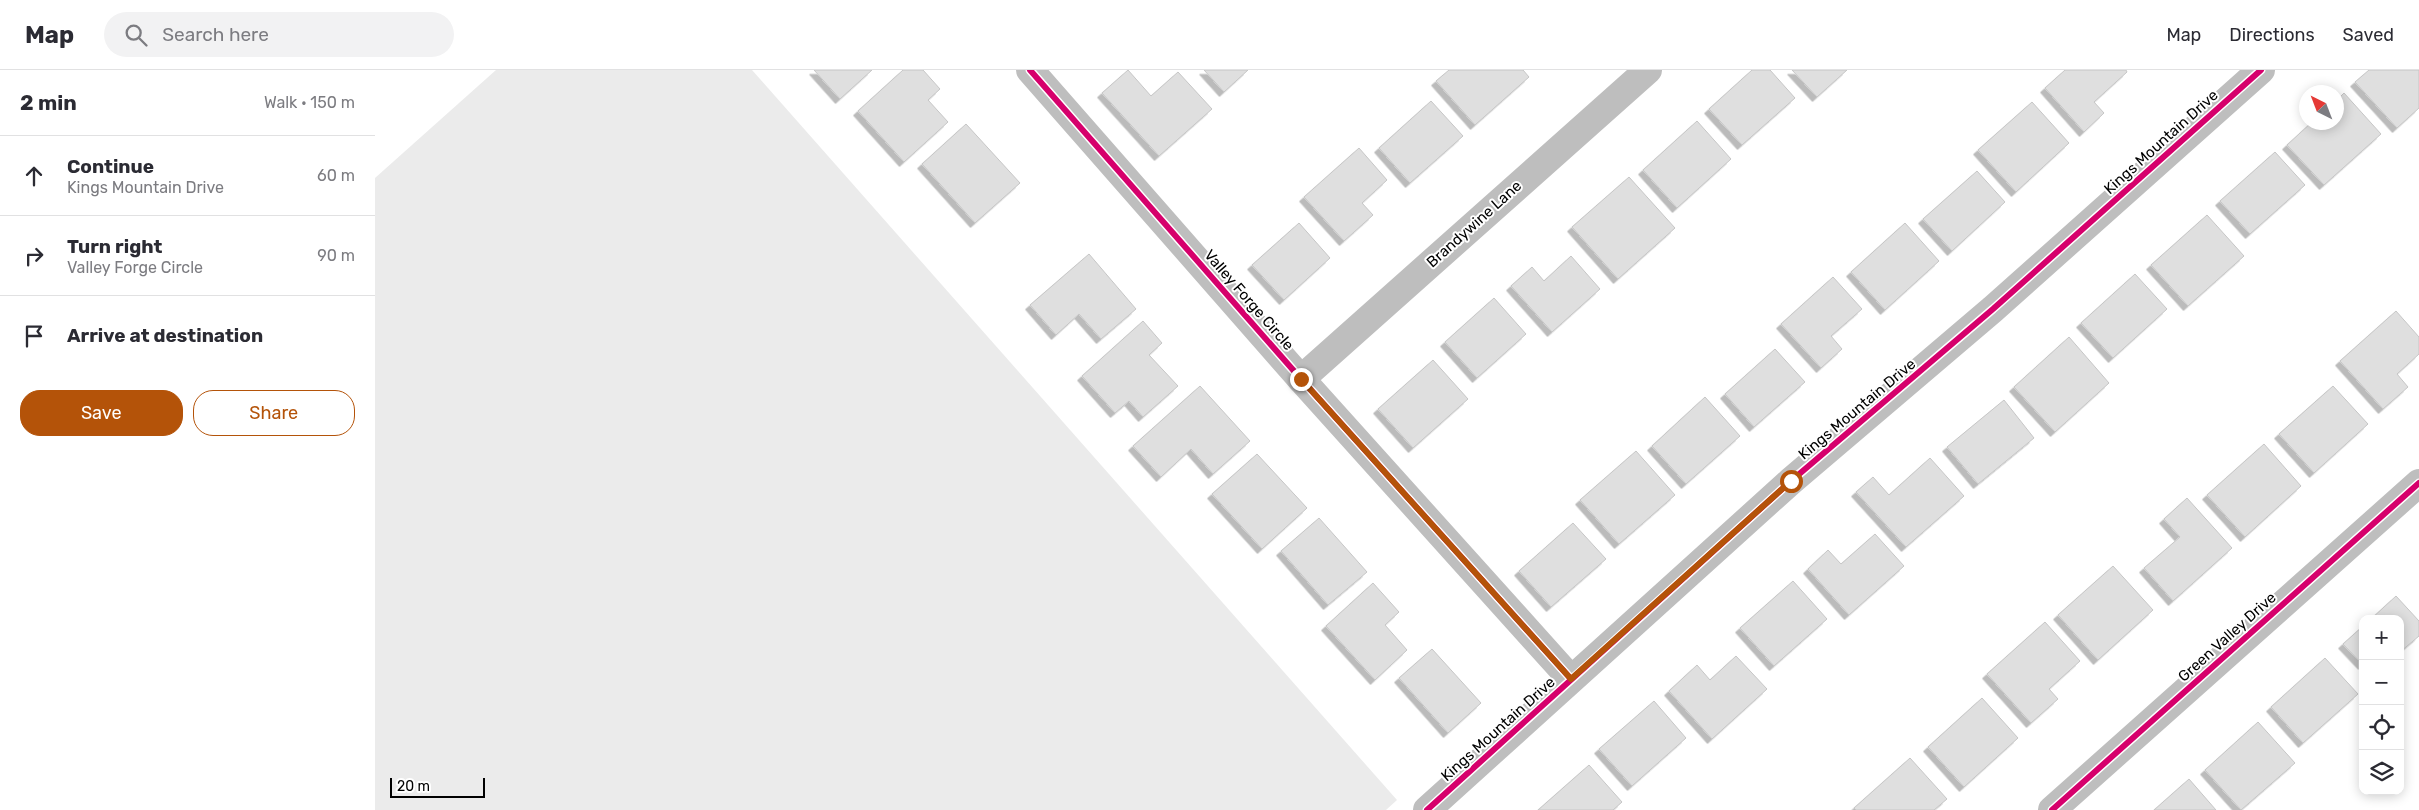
<!DOCTYPE html>
<html lang="en">
<head>
<meta charset="utf-8">
<style>
  body { margin:0; font-family:Rubik,sans-serif; background:#f2f2f3; color:#2b2b33 }
  .controls { position:absolute; right:15px; bottom:15px; display:grid; overflow:hidden; border-radius:10px; box-shadow:0 2px 12px #0003 }
  .controls button { width:45px; height:45px; display:grid; place-items:center; padding:0; border:0; border-bottom:1px solid #e1e1e2; background:#fff; color:#2b2b33; font:25px sans-serif }
  .compass { position:absolute; left:1924px; top:15px; width:45px; height:45px; border-radius:50%; background:#fff; box-shadow:0 2px 12px #0003; rotate:318deg }
  .scale { position:absolute; left:15px; bottom:12px; width:95px; box-sizing:border-box; padding-left:5px; border:2px solid #000; border-top:0; font-size:14px; line-height:18px; white-space:nowrap; color:#000; -webkit-text-stroke:4px #fff; paint-order:stroke }
  .stop { position:absolute; width:15px; height:15px; margin:-11px; border:4px solid #b45309; border-radius:50%; background:#fff }
  .stop.end { background:#b45309; border-color:#fff; box-shadow:0 1px 5px #0008 }
  .list { margin:0; padding:0; list-style:none }
  h2 { display:flex; justify-content:space-between; align-items:center; height:65px; margin:0; padding:0 20px; font-size:21px }
  h2 small { font-size:16px; font-weight:400; color:#7c7c81 }
  .list li { display:grid; grid-template-columns:32px 1fr auto; gap:15px; align-items:center; box-sizing:border-box; height:80px; padding:0 20px; border-top:1px solid #e1e1e2 }
  .list b { display:block; font-size:19px; white-space:nowrap }
  .list p { margin:0; font-size:16px; white-space:nowrap; color:#7c7c81 }
  .list em { font-size:16px; font-style:normal; color:#7c7c81 }
  .actions { display:flex; gap:10px; padding:15px 20px }
  .actions a { flex:1; padding:11px 0; border:1px solid #b45309; border-radius:20px; text-align:center; font-size:18px; color:#b45309 }
  .actions .main { background:#b45309; color:#fff }
  .icon { flex:none; width:28px; height:28px; fill:none; stroke:currentColor; stroke-width:2; stroke-linecap:round; stroke-linejoin:round }
  .map { position:relative; flex:none; width:2044px; height:740px; overflow:hidden }
  header { display:flex; align-items:center; gap:30px; box-sizing:border-box; height:70px; padding:0 25px; background:#fff; border-bottom:1px solid #e1e1e2 }
  header strong { font-size:24px }
  nav { display:flex; gap:28px; margin-inline-start:auto; font-size:18px }
  .search { width:350px; height:45px; background:#f2f2f3; display:flex; align-items:center; gap:12px; box-sizing:border-box; padding:0 18px; border-radius:28px; color:#7c7c81; font-size:19px }
  main { display:flex }
  aside { flex:1; background:#fff }
  .map>svg:first-child { display:block }
  .green { fill:#ebebeb }
  .building { fill:#dfdfdf; stroke:#c6c6c6; filter:url(#shadow) }
  .lines { fill:none; stroke-linecap:round; stroke-linejoin:round }
  .minor { stroke:#bebebe; stroke-width:28 }
  .cycleway-casing { stroke:#fff; stroke-width:9 }
  .cycleway { stroke:#d6006c; stroke-width:6 }
  .route { stroke:#b45309; stroke-width:6 }
  .labels { text-anchor:middle; dominant-baseline:central; stroke-width:4; stroke-linejoin:round; paint-order:stroke }
  .street-label { font-size:15px; fill:#000; stroke:#fff }
</style>
</head>
<body>
<header>
<strong>Map</strong>
<div class="search"><svg class="icon" aria-label="search" viewBox="0 0 24 24"><circle cx="10" cy="10" r="6"/><path d="M15 15l6 6"/></svg>Search here</div>
<nav><a>Map</a><a>Directions</a><a>Saved</a></nav>
</header>
<main>
<aside>
<h2>2 min<small>Walk · 150 m</small></h2>
<ul class="list">
<li><svg class="icon" aria-label="ahead" viewBox="0 0 24 24"><path d="M12 20V5M6 11l6-6 6 6"/></svg><div><b>Continue</b><p>Kings Mountain Drive</p></div><em>60 m</em></li>
<li><svg class="icon" aria-label="right" viewBox="0 0 24 24"><path d="M7 20v-9h11M14 6l5 5-5 5"/></svg><div><b>Turn right</b><p>Valley Forge Circle</p></div><em>90 m</em></li>
<li><svg class="icon" aria-label="arrive" viewBox="0 0 24 24"><path d="M6 21V4h12l-3 4 3 4H6"/></svg><div><b>Arrive at destination</b></div></li>
</ul>
<div class="actions"><a class="main">Save</a><a>Share</a></div>
</aside>
<div class="map">
<svg width="2044" height="740" viewBox="0 0 2044 740">
  <defs>
    <filter id="shadow"><feDropShadow dx="-4.5" dy="4.5" stdDeviation="0" flood-color="#0004"/></filter>
  </defs>
  <rect width="100%" height="100%" fill="#fff"/>
  <path class="green" d="M121,0H377L1022,730L1011,740H0V108Z"/>
  <g class="building">
    <path d="M439,0H497L465,29Z"/>
    <path d="M528,0H548L565,19L553,30L573,52L529,92L483,41Z"/>
    <path d="M753,0L776,26L803,2L837,39L784,86L727,23Z"/>
    <path d="M829,0H873L849,22Z"/>
    <path d="M1074,0H1148L1154,7L1100,55L1061,11Z"/>
    <path d="M1377,0H1395L1420,28L1367,75L1334,39Z"/>
    <path d="M1417,0H1472L1442,27Z"/>
    <path d="M1690,0H1751L1752,2L1719,32L1729,43L1709,62L1670,18Z"/>
    <path d="M1994,0H2044V38L2022,58L1980,12Z"/>
    <path d="M1969,23L2006,64L1949,115L1912,75L1937,52H1962V30Z"/>
    <path d="M1056,31L1088,66L1035,113L1004,78Z"/>
    <path d="M1657,32L1694,73L1641,122L1603,80Z"/>
    <path d="M1322,51L1356,89L1302,138L1268,100Z"/>
    <path d="M591,54L645,113L600,153L547,94Z"/>
    <path d="M984,78L1012,110L987,133L998,145L969,171L929,127Z"/>
    <path d="M1900,82L1930,115L1875,164L1845,131Z"/>
    <path d="M1602,101L1630,132L1577,181L1548,149Z"/>
    <path d="M1254,107L1300,158L1243,209L1197,157Z"/>
    <path d="M1832,145L1869,186L1813,236L1776,195Z"/>
    <path d="M924,153L955,188L909,230L877,195Z"/>
    <path d="M1530,153L1564,191L1510,240L1476,202Z"/>
    <path d="M714,184L761,239L726,269L704,244L681,265L655,235Z"/>
    <path d="M1196,186L1225,219L1177,262L1136,216L1157,197L1169,211Z"/>
    <path d="M1760,204L1792,239L1738,288L1706,253Z"/>
    <path d="M1458,207L1487,239L1456,266L1467,279L1446,298L1406,254Z"/>
    <path d="M1119,228L1151,264L1102,308L1070,272Z"/>
    <path d="M2021,241L2044,267V284L2022,304L2033,317L2008,339L1965,291Z"/>
    <path d="M768,251L787,273L774,285L803,316L768,347L754,331L740,343L707,306Z"/>
    <path d="M1694,267L1734,313L1680,362L1639,317Z"/>
    <path d="M1400,279L1430,312L1379,357L1350,324Z"/>
    <path d="M1058,290L1093,329L1038,378L1003,339Z"/>
    <path d="M825,316L875,371L838,404L816,379L786,407L758,376Z"/>
    <path d="M1958,316L1993,354L1939,403L1904,364Z"/>
    <path d="M1330,327L1365,366L1311,414L1277,376Z"/>
    <path d="M1629,330L1659,368L1603,414L1572,377Z"/>
    <path d="M1889,374L1926,416L1870,467L1832,425Z"/>
    <path d="M1261,381L1300,425L1244,474L1205,430Z"/>
    <path d="M882,384L932,438L887,479L837,424Z"/>
    <path d="M1555,388L1589,426L1531,477L1481,422L1498,407L1514,425Z"/>
    <path d="M1812,428L1857,478L1798,531L1769,498L1805,467L1789,449Z"/>
    <path d="M944,448L992,502L953,535L906,481Z"/>
    <path d="M1198,453L1231,489L1176,537L1144,501Z"/>
    <path d="M1500,464L1529,496L1474,545L1433,499L1453,480L1466,494Z"/>
    <path d="M1738,496L1778,540L1723,590L1683,545Z"/>
    <path d="M1418,511L1452,549L1399,596L1365,558Z"/>
    <path d="M998,513L1024,542L1010,555L1032,580L1000,610L951,556Z"/>
    <path d="M2021,526L2044,551V566L2025,582V549H1996Z"/>
    <path d="M1670,552L1705,591L1674,619L1683,629L1656,653L1612,604Z"/>
    <path d="M1988,556V595L1968,574Z"/>
    <path d="M1057,579L1106,633L1073,663L1024,608Z"/>
    <path d="M1361,586L1392,619L1337,669L1294,621L1322,595L1335,610Z"/>
    <path d="M1950,588L1983,624L1928,673L1896,637Z"/>
    <path d="M1607,628L1643,668L1589,717L1553,677Z"/>
    <path d="M1279,631L1311,668L1257,716L1224,679Z"/>
    <path d="M1883,652L1920,693L1866,740L1830,700Z"/>
    <path d="M1535,688L1572,729L1559,740H1481L1479,738Z"/>
    <path d="M1214,695L1247,732L1238,740H1163Z"/>
    <path d="M1814,709L1841,740H1779Z"/>
  </g>
  <g class="lines">
    <g class="minor">
      <path d="M655,0L926,309L1196,609"/>
      <path d="M926,309L1273,0"/>
      <path d="M1052,740L1416,411L1618,239L1886,0"/>
      <path d="M1677,740L2044,413"/>
    </g>
    <g class="cycleway-casing">
      <g id="cycleway">
        <path d="M655,0L926,309L1196,609"/>
        <path d="M1052,740L1416,411L1618,239L1886,0"/>
        <path d="M1677,740L2044,413"/>
      </g>
    </g>
    <use href="#cycleway" class="cycleway"/>
  </g>
  <g class="lines">
    <path class="route" d="M926,309L1196,609L1416,411"/>
  </g>
  <g class="labels">
    <g class="street-label">
      <text transform="translate(1786 72) rotate(-42)">Kings Mountain Drive</text>
      <text transform="translate(1099 154) rotate(-42)">Brandywine Lane</text>
      <text transform="translate(874 230) rotate(49)">Valley Forge Circle</text>
      <text transform="translate(1482 339) rotate(-40)">Kings Mountain Drive</text>
      <text transform="translate(1852 567) rotate(-42)">Green Valley Drive</text>
      <text transform="translate(1123 659) rotate(-42)">Kings Mountain Drive</text>
    </g>
  </g>
</svg>
<div class="controls">
<button>+</button>
<button>−</button>
<button><svg class="icon" aria-label="locate" viewBox="0 0 24 24"><circle cx="12" cy="12" r="6"/><path d="M12 2v4M12 18v4M2 12h4M18 12h4"/></svg></button>
<button><svg class="icon" aria-label="layers" viewBox="0 0 24 24"><path d="M12 4l9 5-9 5-9-5zM3 14l9 5 9-5"/></svg></button>
</div>
<svg class="compass" viewBox="-18 -18 36 36"><path d="M0-13l5 13h-10z" fill="#e53935"/><path d="M0 13l5-13h-10z" fill="#7c7c81"/></svg>
<div class="scale">20 m</div>
<div class="stop" style="left:1416px;top:411px"></div>
<div class="stop end" style="left:926px;top:309px"></div>
</div>
</main>
</body>
</html>
